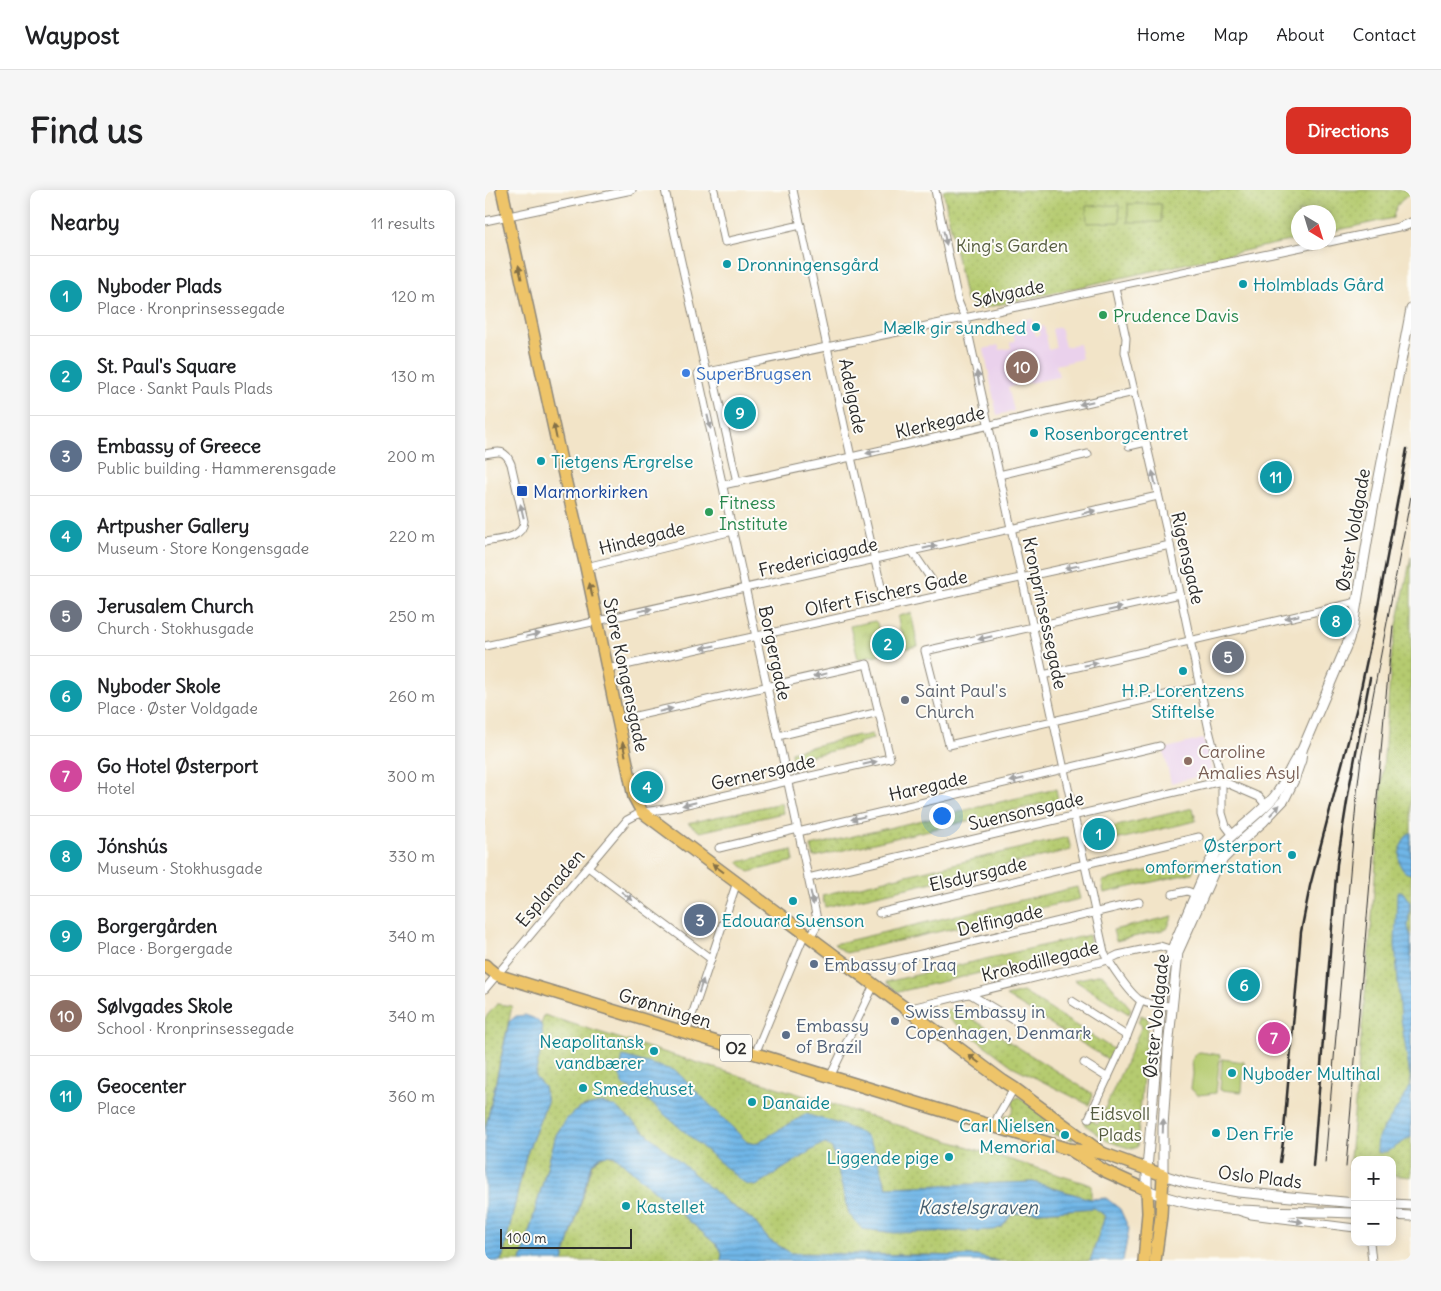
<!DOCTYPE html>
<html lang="en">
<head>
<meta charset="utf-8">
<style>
  body { margin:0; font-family:Delius,sans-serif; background:#f6f6f6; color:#202124 }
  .controls { position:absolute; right:15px; bottom:15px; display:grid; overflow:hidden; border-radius:10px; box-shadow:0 2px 12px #0003 }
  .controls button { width:45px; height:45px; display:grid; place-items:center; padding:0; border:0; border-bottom:1px solid #e0e0e0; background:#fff; color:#202124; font:25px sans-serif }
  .compass { position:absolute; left:806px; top:15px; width:45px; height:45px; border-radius:50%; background:#fff; box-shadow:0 2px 12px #0003; rotate:142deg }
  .scale { position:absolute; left:15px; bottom:12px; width:132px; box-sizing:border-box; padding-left:5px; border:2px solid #2b2b2b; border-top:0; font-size:14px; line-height:18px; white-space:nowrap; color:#2b2b2b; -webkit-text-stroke:4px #fdfcf7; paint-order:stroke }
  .you { position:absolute; left:456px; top:625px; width:18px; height:18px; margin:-12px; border:4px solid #fff; border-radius:50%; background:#1a73e8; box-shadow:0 0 0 8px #1a73e833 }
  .badge { display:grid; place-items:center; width:32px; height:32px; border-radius:50%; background:#d93025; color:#fff; font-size:16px; font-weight:700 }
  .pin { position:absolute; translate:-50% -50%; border:2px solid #fff; box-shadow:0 1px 5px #0006 }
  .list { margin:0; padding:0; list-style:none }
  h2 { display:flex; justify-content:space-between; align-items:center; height:65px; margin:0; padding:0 20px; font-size:21px }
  h2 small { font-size:16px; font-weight:400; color:#757577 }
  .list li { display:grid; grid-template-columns:32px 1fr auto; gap:15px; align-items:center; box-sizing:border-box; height:80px; padding:0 20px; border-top:1px solid #e0e0e0 }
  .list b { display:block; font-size:19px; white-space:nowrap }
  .list p { margin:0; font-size:16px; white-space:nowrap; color:#757577 }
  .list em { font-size:16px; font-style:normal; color:#757577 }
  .map { position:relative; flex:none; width:926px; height:1071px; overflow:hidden; border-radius:10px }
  header { display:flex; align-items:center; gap:30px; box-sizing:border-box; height:70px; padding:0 25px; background:#fff; border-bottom:1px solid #e0e0e0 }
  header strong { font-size:24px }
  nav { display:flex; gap:28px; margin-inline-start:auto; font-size:18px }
  .intro { display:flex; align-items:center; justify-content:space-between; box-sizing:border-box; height:120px; padding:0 30px }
  h1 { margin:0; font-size:35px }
  .button { padding:12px 22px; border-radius:10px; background:#d93025; color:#fff; font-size:18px; font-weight:700 }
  main { display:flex; gap:30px; padding:0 30px }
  aside { flex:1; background:#fff; border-radius:10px; box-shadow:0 2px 12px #0003 }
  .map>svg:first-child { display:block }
  .built { fill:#ead1ec }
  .grass { fill:url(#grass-tufts); stroke:#707b4d }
  .park { fill:url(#park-dots); stroke:#707b4d }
  .pitch { fill:#b5cb6f; stroke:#707b4d }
  .water { fill:url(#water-rules); stroke:#4e7089 }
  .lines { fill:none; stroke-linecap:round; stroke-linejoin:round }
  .minor-casing { stroke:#8e887a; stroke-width:9 }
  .tertiary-casing { stroke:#8e887a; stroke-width:11 }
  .primary-casing { stroke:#8e887a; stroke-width:14 }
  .minor { stroke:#fff; stroke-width:7 }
  .tertiary { stroke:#fff; stroke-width:9 }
  .primary { stroke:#eec469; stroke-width:11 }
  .tram { stroke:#2b2b2b; stroke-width:1 }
  .rail { stroke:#2b2b2b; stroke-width:2.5 }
  .oneway { fill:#a0a0a0 }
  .oneway2 { fill:#837047 }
  .culture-dot { fill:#0f9aa8; stroke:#fdfcf7; stroke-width:2 }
  .leisure-dot { fill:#2e9e5b; stroke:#fdfcf7; stroke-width:2 }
  .shop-dot { fill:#3f7fe0; stroke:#fdfcf7; stroke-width:2 }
  .transit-dot { fill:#1a4fb4; stroke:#fdfcf7; stroke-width:2 }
  .worship-dot { fill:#6b7280; stroke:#fdfcf7; stroke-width:2 }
  .education-dot { fill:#8d6e63; stroke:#fdfcf7; stroke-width:2 }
  .service-dot { fill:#5c6f8a; stroke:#fdfcf7; stroke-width:2 }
  .labels { text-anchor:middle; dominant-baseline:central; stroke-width:4; stroke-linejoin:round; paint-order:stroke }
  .shield { fill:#fdfcf7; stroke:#6a6a68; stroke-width:1 }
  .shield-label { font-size:16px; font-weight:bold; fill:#2b2b2b }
  .park-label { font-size:18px; fill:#545b3f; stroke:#fdfcf7 }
  .culture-label { font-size:18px; fill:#0d838f; stroke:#fdfcf7; text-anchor:start }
  .street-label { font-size:18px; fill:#2b2b2b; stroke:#fdfcf7 }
  .leisure-label { font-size:18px; fill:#27864d; stroke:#fdfcf7; text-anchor:start }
  .shop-label { font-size:18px; fill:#366cbe; stroke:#fdfcf7; text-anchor:start }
  .transit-label { font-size:18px; fill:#164399; stroke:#fdfcf7; text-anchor:start }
  .worship-label { font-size:18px; fill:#5b616d; stroke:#fdfcf7; text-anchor:start }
  .education-label { font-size:18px; fill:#785e54; stroke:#fdfcf7; text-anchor:start }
  .service-label { font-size:18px; fill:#4e5e75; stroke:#fdfcf7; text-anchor:start }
  .water-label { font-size:19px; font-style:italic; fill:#435c6d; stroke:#fdfcf7 }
</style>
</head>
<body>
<header>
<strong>Waypost</strong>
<nav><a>Home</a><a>Map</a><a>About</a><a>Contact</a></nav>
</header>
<div class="intro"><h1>Find us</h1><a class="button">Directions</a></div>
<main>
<aside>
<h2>Nearby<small>11 results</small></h2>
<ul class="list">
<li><span class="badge" style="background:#0f9aa8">1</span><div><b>Nyboder Plads</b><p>Place · Kronprinsessegade</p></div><em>120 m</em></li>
<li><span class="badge" style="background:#0f9aa8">2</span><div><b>St. Paul's Square</b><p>Place · Sankt Pauls Plads</p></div><em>130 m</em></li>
<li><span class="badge" style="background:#5c6f8a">3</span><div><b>Embassy of Greece</b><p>Public building · Hammerensgade</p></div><em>200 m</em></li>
<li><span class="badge" style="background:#0f9aa8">4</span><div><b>Artpusher Gallery</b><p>Museum · Store Kongensgade</p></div><em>220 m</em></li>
<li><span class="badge" style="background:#6b7280">5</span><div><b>Jerusalem Church</b><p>Church · Stokhusgade</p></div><em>250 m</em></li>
<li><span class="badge" style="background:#0f9aa8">6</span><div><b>Nyboder Skole</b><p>Place · Øster Voldgade</p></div><em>260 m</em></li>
<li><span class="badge" style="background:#d1479c">7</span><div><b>Go Hotel Østerport</b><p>Hotel</p></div><em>300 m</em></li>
<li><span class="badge" style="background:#0f9aa8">8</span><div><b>Jónshús</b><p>Museum · Stokhusgade</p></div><em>330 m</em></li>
<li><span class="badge" style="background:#0f9aa8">9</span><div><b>Borgergården</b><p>Place · Borgergade</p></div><em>340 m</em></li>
<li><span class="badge" style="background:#8d6e63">10</span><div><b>Sølvgades Skole</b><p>School · Kronprinsessegade</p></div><em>340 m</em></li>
<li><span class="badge" style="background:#0f9aa8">11</span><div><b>Geocenter</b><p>Place</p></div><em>360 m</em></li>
</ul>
</aside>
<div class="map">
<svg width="926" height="1071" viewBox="0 0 926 1071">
  <defs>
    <pattern id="grass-tufts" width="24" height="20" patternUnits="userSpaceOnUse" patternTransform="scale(1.25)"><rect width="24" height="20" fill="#b5cb6f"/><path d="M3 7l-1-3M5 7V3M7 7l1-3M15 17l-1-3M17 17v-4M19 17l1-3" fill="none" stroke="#9cae60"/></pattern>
    <pattern id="park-dots" width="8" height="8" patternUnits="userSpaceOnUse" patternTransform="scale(1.25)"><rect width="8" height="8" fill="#b5cb6f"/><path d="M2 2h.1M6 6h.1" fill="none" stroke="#9cae60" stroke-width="1.8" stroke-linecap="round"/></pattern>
    <pattern id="water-rules" width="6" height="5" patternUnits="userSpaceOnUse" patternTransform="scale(1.25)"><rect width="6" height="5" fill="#70b6e7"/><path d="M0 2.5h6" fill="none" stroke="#5c94bb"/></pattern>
  </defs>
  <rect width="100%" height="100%" fill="#fdfcf7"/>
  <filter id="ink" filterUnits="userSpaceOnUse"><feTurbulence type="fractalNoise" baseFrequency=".02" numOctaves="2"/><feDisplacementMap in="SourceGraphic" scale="10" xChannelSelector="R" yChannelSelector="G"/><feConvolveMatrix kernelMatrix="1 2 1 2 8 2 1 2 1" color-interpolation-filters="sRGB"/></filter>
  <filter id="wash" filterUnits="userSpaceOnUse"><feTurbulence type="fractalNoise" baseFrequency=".0096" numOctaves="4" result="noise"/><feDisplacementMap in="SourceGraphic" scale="20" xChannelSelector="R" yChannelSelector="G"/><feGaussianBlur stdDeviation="1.12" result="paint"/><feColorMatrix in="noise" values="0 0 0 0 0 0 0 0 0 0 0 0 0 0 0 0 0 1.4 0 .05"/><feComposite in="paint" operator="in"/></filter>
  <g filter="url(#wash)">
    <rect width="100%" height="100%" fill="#f2e4c8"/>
    <g class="built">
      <path d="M546,128L551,146L555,145L554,137L559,136L564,160L571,158L567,139L575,137L580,157L594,154L597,169L571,175L574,187L523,197L529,221L512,225L499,159L513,155L515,160L526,158L525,153L530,151L526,133Z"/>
      <path d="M718,549L719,554H721L727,583L686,593L678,559Z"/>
    </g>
    <g class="grass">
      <path d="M426,423L433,456L420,459L417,446L418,445L417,440H415L413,428L414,426Z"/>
      <path d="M390,431L392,433L395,445L393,446L394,451H396L399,464L387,466V465H384V467L373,469L365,436Z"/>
    </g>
    <g class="park">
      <path d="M458,0H926V4C916,9 910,16 908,28L844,42V22H814L813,49L494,119L481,111Z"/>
      <path d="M926,367V987L907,985V970H870V980L864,979L887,727L907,459Z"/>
      <path d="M387,544L388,549L373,553V555L324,566L323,565L307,569L306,562L373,545L374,547Z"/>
      <path d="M571,599L573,610L329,667L326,656Z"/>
      <path d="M296,613L298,623L215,642L203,633Z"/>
      <path d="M708,618L711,631L626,651L623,638Z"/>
      <path d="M583,647L586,660L340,717L337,705Z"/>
      <path d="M307,660L309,671L264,682L253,672Z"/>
      <path d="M713,669L707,683L619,703L617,691Z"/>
      <path d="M592,697L595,709L361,763L349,754Z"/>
      <path d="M688,726L682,739L631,751L628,740Z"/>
      <path d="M604,745L606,757L413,802L401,792Z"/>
      <path d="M617,784L646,819L644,824L589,790Z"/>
      <path d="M538,802L628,859L624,870L521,806Z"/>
      <path d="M12,814L27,816L0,941V828Z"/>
      <path d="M470,818L608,904L604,915L527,876L455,822Z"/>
      <path d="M59,825L606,995V1009L548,992L402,997L388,958L321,925L270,954L262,952L191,881L140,896L158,906L271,996L335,955L341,954L347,958L364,1024L517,1037L527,1024L609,1018L614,1021L620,1026L605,1071H513L491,1066L306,1063L284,1050L268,1030L102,915C85,923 81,929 71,945L36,1071H15L18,1066L41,966L62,912L59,897L50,887L57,848L56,835Z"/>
      <path d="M656,825L663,828L652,957L647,959L622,951L599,934L602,928L613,934L657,836L653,832Z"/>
      <path d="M534,907L588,948V950H587L520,930L519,927L525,925L529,918L527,910Z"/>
      <path d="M121,965L131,967L234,1057L237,1063L236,1071H78L108,974L115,967Z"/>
    </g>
    <g class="pitch">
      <rect x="643" y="14" width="33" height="18"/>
      <path d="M634,15L635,32L602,33L601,16Z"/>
      <path d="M715,862L735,865L731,903L713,905L706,899L708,884L707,870L712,863Z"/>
      <path d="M737,869L759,872L757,902L735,900Z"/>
    </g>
    <g class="water">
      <path d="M926,642V684C910,682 913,659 920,648C921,646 924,644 926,642Z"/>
      <path d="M912,702H918L925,713L923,737L926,748V947L904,961L894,963L892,959L893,947L915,914L926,893L916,829L910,754Z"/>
      <path d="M40,825C46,827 53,829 56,835C61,848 52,873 50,887L59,897L62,912L41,966L18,1066L15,1071H0V941L24,832L31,826Z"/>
      <path d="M138,866L191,881L262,952L270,954L321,924C336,929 375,938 383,949C393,962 396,982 402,997L548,992L605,1009L621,1008L635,1019L644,1039L638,1071H605L620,1026L614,1021L609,1018L527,1024L517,1037L509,1040L409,1043L377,1039L364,1024L347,958L341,954L335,955L271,996L260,994L158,906L139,896L134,884Z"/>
      <path d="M118,913L131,917L244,1014L268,1030L284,1050L306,1063L491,1066L513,1071H236L237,1063L234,1057L131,967C121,963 114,966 107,974L78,1071H36L71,945C85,922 91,916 118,913Z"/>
    </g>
  </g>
  <g filter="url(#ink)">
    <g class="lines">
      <g class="minor-casing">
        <g id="minor">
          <path d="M180,0L221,183"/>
          <path d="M229,0L240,52L316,35"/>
          <path d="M308,0L366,267L401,418"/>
          <path d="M450,0L473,111L480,128L619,762C625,774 645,804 655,810C664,816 678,815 687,816"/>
          <path d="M0,31L147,0"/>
          <path d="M844,52L918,36"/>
          <path d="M630,97L641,148L640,162L685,355L724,540L737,591V623L741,636L747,644"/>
          <path d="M227,181L252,292"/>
          <path d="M644,256L661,252"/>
          <path d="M0,264C14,261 20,259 26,274L39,331C38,349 14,349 0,352"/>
          <path d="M514,285L603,264"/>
          <path d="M238,295L366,267L649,202"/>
          <path d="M427,361L457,405"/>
          <path d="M101,377L248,341"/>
          <path d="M695,404L440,461L464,555L715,497"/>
          <path d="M0,456L673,306"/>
          <path d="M122,479L685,355"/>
          <path d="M558,485L872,412"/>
          <path d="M293,546L394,522"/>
          <path d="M313,642L675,556"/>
          <path d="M234,658L313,639"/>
          <path d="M103,677L226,769"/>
          <path d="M323,688L737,591L774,607L781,615"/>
          <path d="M688,704L702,701L710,704"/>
          <path d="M394,723L714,647"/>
          <path d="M325,747L333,734L293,546L213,184L840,52"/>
          <path d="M382,777L654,712"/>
          <path d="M0,799L142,630L157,622L180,619L405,568L382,474L133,530"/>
          <path d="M485,804L532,832"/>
          <path d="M587,811L642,846"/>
          <path d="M422,819L615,772L623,770L633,765L675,756L691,761"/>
          <path d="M201,843L252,692"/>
          <path d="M270,864L320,743"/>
          <path d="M599,873L623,888"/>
          <path d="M345,887L389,795"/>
          <path d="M604,928L642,846L656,811"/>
          <path d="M509,936L513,926L529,898"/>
          <path d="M756,1022L766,1025L870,1038"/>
          <path d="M885,1052L887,1071"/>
        </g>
      </g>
      <g class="tertiary-casing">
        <g id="tertiary">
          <path d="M918,36L926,33"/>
          <path d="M817,560L816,570L809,590L799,610L779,631L754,653L732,675L693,762L683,858L678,937V985L703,993L753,1002L870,1013"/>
          <path d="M907,1014L926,1015"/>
          <path d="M870,1023C801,1019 727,1028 662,1000V979L677,802L681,778L687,759L724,673C741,645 768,631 789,607C801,593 805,574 817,560L863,452L868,436L886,329L926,119"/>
          <path d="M907,1025L926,1026"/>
        </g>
      </g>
      <g class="primary-casing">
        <g id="primary">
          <path d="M17,0L80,289L101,377L149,607L157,622L518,891L529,898L617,963"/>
          <path d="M0,775L3,778L12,785L583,959L617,963L678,985L676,1026L670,1071"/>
          <path d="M587,961L620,981L662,1000L663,1023L659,1071"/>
        </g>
      </g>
      <use href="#minor" class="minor"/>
      <use href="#tertiary" class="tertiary"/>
      <use href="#primary" class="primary"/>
      <g class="tram">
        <path d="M840,973L872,602L876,569L926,306"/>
        <path d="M861,977L899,526L908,436"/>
      </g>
      <g class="rail">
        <path d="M795,972L798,952L816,742L825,696L872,517L890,432L922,259"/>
        <path d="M828,976L852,674L864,599L885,488"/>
      </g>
    </g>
    <defs><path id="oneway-solid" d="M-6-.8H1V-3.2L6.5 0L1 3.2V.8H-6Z" transform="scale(1.25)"/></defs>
    <g class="oneway">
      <use href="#oneway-solid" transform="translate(460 48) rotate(78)"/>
      <use href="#oneway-solid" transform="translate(493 188) rotate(-102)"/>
      <use href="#oneway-solid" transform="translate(601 213) rotate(167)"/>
      <use href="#oneway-solid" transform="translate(224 232) rotate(77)"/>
      <use href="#oneway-solid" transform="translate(388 262) rotate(167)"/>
      <use href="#oneway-solid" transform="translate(669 288) rotate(-103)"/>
      <use href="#oneway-solid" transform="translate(37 321) rotate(-103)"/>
      <use href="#oneway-solid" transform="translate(604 322) rotate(-13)"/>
      <use href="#oneway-solid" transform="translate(445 357) rotate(-13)"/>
      <use href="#oneway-solid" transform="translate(587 377) rotate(168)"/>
      <use href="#oneway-solid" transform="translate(630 419) rotate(-13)"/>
      <use href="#oneway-solid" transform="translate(160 420) rotate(-13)"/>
      <use href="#oneway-solid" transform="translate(807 427) rotate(167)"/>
      <use href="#oneway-solid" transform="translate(48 445) rotate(-13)"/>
      <use href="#oneway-solid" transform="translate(500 448) rotate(167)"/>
      <use href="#oneway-solid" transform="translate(223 457) rotate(168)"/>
      <use href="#oneway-solid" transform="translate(606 474) rotate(-13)"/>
      <use href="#oneway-solid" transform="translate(335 485) rotate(167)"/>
      <use href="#oneway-solid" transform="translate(181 520) rotate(-13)"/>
      <use href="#oneway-solid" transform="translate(385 573) rotate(-13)"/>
      <use href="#oneway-solid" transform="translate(532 590) rotate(167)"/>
      <use href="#oneway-solid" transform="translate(204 614) rotate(167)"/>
      <use href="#oneway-solid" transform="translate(790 620) rotate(-47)"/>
      <use href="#oneway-solid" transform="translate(373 628) rotate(167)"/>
      <use href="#oneway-solid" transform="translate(142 706) rotate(37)"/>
      <use href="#oneway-solid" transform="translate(327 708) rotate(78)"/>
      <use href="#oneway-solid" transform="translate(216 796) rotate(-72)"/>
      <use href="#oneway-solid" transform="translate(678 936) rotate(-88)"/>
      <use href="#oneway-solid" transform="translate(811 1031) rotate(9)"/>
    </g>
    <g class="oneway2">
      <use href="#oneway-solid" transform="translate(35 82) rotate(-102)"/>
      <use href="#oneway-solid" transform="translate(70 241) rotate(-102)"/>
      <use href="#oneway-solid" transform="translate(106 400) rotate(-102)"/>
      <use href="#oneway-solid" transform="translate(139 559) rotate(-102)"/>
      <use href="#oneway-solid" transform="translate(233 678) rotate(-143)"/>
      <use href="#oneway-solid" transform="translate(489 869) rotate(-143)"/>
    </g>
  </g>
  <g class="culture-dot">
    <circle cx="242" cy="74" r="5"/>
    <circle cx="758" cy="94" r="5"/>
    <circle cx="551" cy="137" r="5"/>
    <circle cx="549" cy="243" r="5"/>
    <circle cx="56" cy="271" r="5"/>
    <circle cx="698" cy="481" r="5"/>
    <circle cx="807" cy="665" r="5"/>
    <circle cx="308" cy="711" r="5"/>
    <circle cx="169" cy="861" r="5"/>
    <circle cx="747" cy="883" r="5"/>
    <circle cx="98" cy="898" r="5"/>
    <circle cx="267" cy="912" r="5"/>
    <circle cx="731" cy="943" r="5"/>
    <circle cx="580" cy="945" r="5"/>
    <circle cx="464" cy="967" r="5"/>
    <circle cx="141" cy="1016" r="5"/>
  </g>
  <g class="leisure-dot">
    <circle cx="618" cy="125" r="5"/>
    <circle cx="224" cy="322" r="5"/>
  </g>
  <circle class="shop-dot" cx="201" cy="183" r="5"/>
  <rect class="transit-dot" x="31" y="295" width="12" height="12" rx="2.5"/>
  <circle class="worship-dot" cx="420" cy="510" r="5"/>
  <circle class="education-dot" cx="703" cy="571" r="5"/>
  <g class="service-dot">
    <circle cx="329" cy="774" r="5"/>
    <circle cx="410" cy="831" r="5"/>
    <circle cx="301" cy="845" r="5"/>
  </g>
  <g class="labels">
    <rect class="shield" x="235" y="844.5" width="32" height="27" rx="4"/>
    <g class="shield-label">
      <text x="251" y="858">O2</text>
    </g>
    <g class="park-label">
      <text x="527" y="55">King's Garden</text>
      <text x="635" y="923">Eidsvoll<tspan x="635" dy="21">Plads</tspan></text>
    </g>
    <g class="culture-label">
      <text x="252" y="74">Dronningensgård</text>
      <text x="768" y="94">Holmblads Gård</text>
      <text x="541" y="137" text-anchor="end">Mælk gir sundhed</text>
      <text x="559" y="243">Rosenborgcentret</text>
      <text x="66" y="271">Tietgens Ærgrelse</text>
      <text x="698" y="500" text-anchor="middle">H.P. Lorentzens<tspan x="698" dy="21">Stiftelse</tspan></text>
      <text x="797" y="655" text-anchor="end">Østerport<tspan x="797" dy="21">omformerstation</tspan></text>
      <text x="308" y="730" text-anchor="middle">Edouard Suenson</text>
      <text x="159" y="851" text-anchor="end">Neapolitansk<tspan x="159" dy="21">vandbærer</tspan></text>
      <text x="757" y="883">Nyboder Multihal</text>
      <text x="108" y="898">Smedehuset</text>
      <text x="277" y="912">Danaide</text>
      <text x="570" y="935" text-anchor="end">Carl Nielsen<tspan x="570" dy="21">Memorial</tspan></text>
      <text x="741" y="943">Den Frie</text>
      <text x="454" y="967" text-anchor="end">Liggende pige</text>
      <text x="151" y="1016">Kastellet</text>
    </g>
    <g class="street-label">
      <text transform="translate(523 103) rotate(-12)">Sølvgade</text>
      <text transform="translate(368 206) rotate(78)">Adelgade</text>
      <text transform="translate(455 232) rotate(-13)">Klerkegade</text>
      <text transform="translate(868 340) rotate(-80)">Øster Voldgade</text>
      <text transform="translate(157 348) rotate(-14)">Hindegade</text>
      <text transform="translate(333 367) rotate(-13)">Fredericiagade</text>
      <text transform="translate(703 368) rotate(77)">Rigensgade</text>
      <text transform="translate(401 403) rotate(-12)">Olfert Fischers Gade</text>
      <text transform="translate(560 423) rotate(78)">Kronprinsessegade</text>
      <text transform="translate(290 463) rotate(78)">Borgergade</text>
      <text transform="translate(141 485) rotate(78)">Store Kongensgade</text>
      <text transform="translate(278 582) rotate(-13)">Gernersgade</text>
      <text transform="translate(443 596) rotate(-13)">Haregade</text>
      <text transform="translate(541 621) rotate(-13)">Suensonsgade</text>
      <text transform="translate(493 684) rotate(-13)">Elsdyrsgade</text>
      <text transform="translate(65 698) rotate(-50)">Esplanaden</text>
      <text transform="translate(515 730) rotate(-13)">Delfingade</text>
      <text transform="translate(555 771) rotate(-14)">Krokodillegade</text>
      <text transform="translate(180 818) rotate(17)">Grønningen</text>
      <text transform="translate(671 826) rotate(-84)">Øster Voldgade</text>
      <text transform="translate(775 987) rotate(7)">Oslo Plads</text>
    </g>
    <g class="leisure-label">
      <text x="628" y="125">Prudence Davis</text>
      <text x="234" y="312">Fitness<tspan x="234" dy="21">Institute</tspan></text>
    </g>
    <g class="shop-label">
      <text x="211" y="183">SuperBrugsen</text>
    </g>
    <g class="transit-label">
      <text x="48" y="301">Marmorkirken</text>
    </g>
    <g class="worship-label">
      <text x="430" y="500">Saint Paul's<tspan x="430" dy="21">Church</tspan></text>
    </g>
    <g class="education-label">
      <text x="713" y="561">Caroline<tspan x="713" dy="21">Amalies Asyl</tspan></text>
    </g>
    <g class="service-label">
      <text x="339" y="774">Embassy of Iraq</text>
      <text x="420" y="821">Swiss Embassy in<tspan x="420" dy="21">Copenhagen, Denmark</tspan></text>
      <text x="311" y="835">Embassy<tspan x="311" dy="21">of Brazil</tspan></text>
    </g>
    <g class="water-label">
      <text x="493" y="1017">Kastelsgraven</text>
    </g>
  </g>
</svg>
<div class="controls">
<button>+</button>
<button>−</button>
</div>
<svg class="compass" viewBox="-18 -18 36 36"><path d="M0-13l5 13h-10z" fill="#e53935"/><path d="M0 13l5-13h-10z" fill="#757577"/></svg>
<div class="scale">100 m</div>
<div class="you"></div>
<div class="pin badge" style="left:614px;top:644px;background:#0f9aa8">1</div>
<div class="pin badge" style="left:403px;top:454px;background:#0f9aa8">2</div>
<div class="pin badge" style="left:215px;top:730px;background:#5c6f8a">3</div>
<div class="pin badge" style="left:162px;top:597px;background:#0f9aa8">4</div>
<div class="pin badge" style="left:743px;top:467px;background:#6b7280">5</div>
<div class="pin badge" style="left:759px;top:795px;background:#0f9aa8">6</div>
<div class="pin badge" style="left:789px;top:848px;background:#d1479c">7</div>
<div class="pin badge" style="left:851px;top:431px;background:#0f9aa8">8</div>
<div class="pin badge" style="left:255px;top:223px;background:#0f9aa8">9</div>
<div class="pin badge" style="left:537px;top:177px;background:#8d6e63">10</div>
<div class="pin badge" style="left:791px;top:287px;background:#0f9aa8">11</div>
</div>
</main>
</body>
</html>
